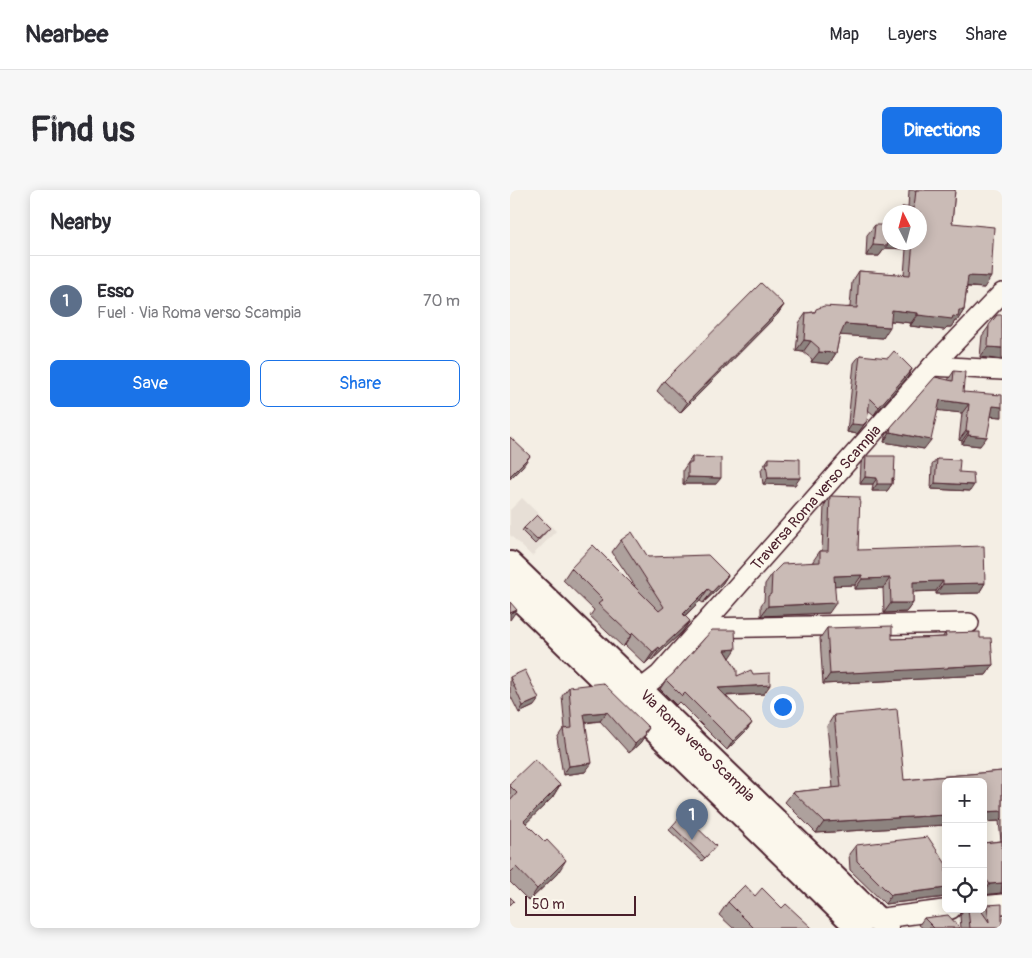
<!DOCTYPE html>
<html lang="en">
<head>
<meta charset="utf-8">
<style>
  body { margin:0; font-family:Pangolin,sans-serif; background:#f7f7f7; color:#2b2b33 }
  .controls { position:absolute; right:15px; bottom:15px; display:grid; overflow:hidden; border-radius:8px; box-shadow:0 2px 12px #0003 }
  .controls button { width:45px; height:45px; display:grid; place-items:center; padding:0; border:0; border-bottom:1px solid #e1e1e2; background:#fff; color:#2b2b33; font:25px sans-serif }
  .compass { position:absolute; left:372px; top:15px; width:45px; height:45px; border-radius:50%; background:#fff; box-shadow:0 2px 12px #0003; rotate:354deg }
  .scale { position:absolute; left:15px; bottom:12px; width:111px; box-sizing:border-box; padding-left:5px; border:2px solid #4a1f2b; border-top:0; font-size:14px; line-height:18px; white-space:nowrap; color:#4a1f2b; -webkit-text-stroke:4px #fbf7ec; paint-order:stroke }
  .you { position:absolute; left:272px; top:516px; width:18px; height:18px; margin:-12px; border:4px solid #fff; border-radius:50%; background:#1a73e8; box-shadow:0 0 0 8px #1a73e833 }
  .badge { display:grid; place-items:center; width:32px; height:32px; border-radius:50%; background:#1a73e8; color:#fff; font-size:16px; font-weight:700 }
  .pin { position:absolute; translate:-50% -41px; filter:drop-shadow(0 1px 2px #0008) }
  .pin::after { content:''; position:absolute; top:26px; width:18px; height:15px; background:inherit; clip-path:polygon(0 0,100% 0,50% 100%) }
  .list { margin:0; padding:0; list-style:none }
  h2 { display:flex; justify-content:space-between; align-items:center; height:65px; margin:0; padding:0 20px; font-size:21px }
  h2 small { font-size:16px; font-weight:400; color:#7c7c81 }
  .list li { display:grid; grid-template-columns:32px 1fr auto; gap:15px; align-items:center; box-sizing:border-box; height:90px; padding:0 20px; border-top:1px solid #e1e1e2 }
  .list b { display:block; font-size:19px; white-space:nowrap }
  .list p { margin:0; font-size:16px; white-space:nowrap; color:#7c7c81 }
  .list em { font-size:16px; font-style:normal; color:#7c7c81 }
  .actions { display:flex; gap:10px; padding:15px 20px }
  .actions a { flex:1; padding:11px 0; border:1px solid #1a73e8; border-radius:8px; text-align:center; font-size:18px; color:#1a73e8 }
  .actions .main { background:#1a73e8; color:#fff }
  .icon { flex:none; width:28px; height:28px; fill:none; stroke:currentColor; stroke-width:2; stroke-linecap:round; stroke-linejoin:round }
  .map { position:relative; flex:none; width:492px; height:738px; overflow:hidden; border-radius:8px }
  header { display:flex; align-items:center; gap:30px; box-sizing:border-box; height:70px; padding:0 25px; background:#fff; border-bottom:1px solid #e1e1e2 }
  header strong { font-size:24px }
  nav { display:flex; gap:28px; margin-inline-start:auto; font-size:18px }
  .intro { display:flex; align-items:center; justify-content:space-between; box-sizing:border-box; height:120px; padding:0 30px }
  h1 { margin:0; font-size:35px }
  .button { padding:12px 22px; border-radius:8px; background:#1a73e8; color:#fff; font-size:18px; font-weight:700 }
  main { display:flex; gap:30px; padding:0 30px }
  aside { flex:1; background:#fff; border-radius:8px; box-shadow:0 2px 12px #0003 }
  .map>svg:first-child { display:block }
  .built { fill:#e7dfd6 }
  .lines { fill:none; stroke-linecap:round; stroke-linejoin:round }
  .minor-casing { stroke:#4a1f2b; stroke-width:22 }
  .major-casing { stroke:#4a1f2b; stroke-width:28 }
  .minor { stroke:#fbf7ec; stroke-width:19 }
  .major { stroke:#fbf7ec; stroke-width:24 }
  .wall { fill:#aea19d; stroke:#4a1f2b }
  .shaded-wall { fill:#8d837f; stroke:#4a1f2b }
  .building { fill:#cabbb6; stroke:#4a1f2b }
  .labels { text-anchor:middle; dominant-baseline:central; stroke-width:4; stroke-linejoin:round; paint-order:stroke }
  .street-label { font-size:15px; fill:#4a1f2b; stroke:#fbf7ec }
</style>
</head>
<body>
<header>
<strong>Nearbee</strong>
<nav><a>Map</a><a>Layers</a><a>Share</a></nav>
</header>
<div class="intro"><h1>Find us</h1><a class="button">Directions</a></div>
<main>
<aside>
<h2>Nearby<small></small></h2>
<ul class="list">
<li><span class="badge" style="background:#5c6f8a">1</span><div><b>Esso</b><p>Fuel · Via Roma verso Scampia</p></div><em>70 m</em></li>
</ul>
<div class="actions"><a class="main">Save</a><a>Share</a></div>
</aside>
<div class="map">
<svg width="492" height="738" viewBox="0 0 492 738">
  <rect width="100%" height="100%" fill="#f4eee4"/>
  <filter id="ink" filterUnits="userSpaceOnUse"><feTurbulence type="fractalNoise" baseFrequency=".02" numOctaves="2"/><feDisplacementMap in="SourceGraphic" scale="10" xChannelSelector="R" yChannelSelector="G"/><feConvolveMatrix kernelMatrix="1 2 1 2 8 2 1 2 1" color-interpolation-filters="sRGB"/></filter>
  <g filter="url(#ink)">
    <path class="built" d="M12,308L46,341L22,366L0,345V320Z"/>
    <g class="lines">
      <g class="minor-casing">
        <g id="minor">
          <path d="M422,176L492,180"/>
          <path d="M190,438L459,433"/>
          <path id="s1" d="M130,500L149,485L422,176L492,103"/>
          <path d="M473,716L492,714"/>
          <path d="M366,729L441,719"/>
        </g>
      </g>
      <g class="major-casing">
        <g id="major">
          <path id="s2" d="M0,374L376,738"/>
          <path d="M0,399L349,738"/>
        </g>
      </g>
      <use href="#minor" class="minor"/>
      <use href="#major" class="major"/>
    </g>
    <g class="wall">
      <path d="M399,0H445L442,33L474,98L457,97L454,120L447,131H445L441,137H437L434,140L400,136L401,133L381,131L373,148L330,145L329,148L326,163L319,174L301,172L302,169L293,162L286,161L289,133L296,123L340,117L342,92L349,81L394,85L396,59L375,58L369,66H356L357,45L365,35L380,52H410V22H388L392,17L398,18Z"/>
      <path d="M274,115L267,125L170,223L147,201L154,191Z"/>
      <path d="M487,125L492,170L470,167L472,146Z"/>
      <path d="M350,165L402,179L397,188L364,225L358,220L357,231L347,244L337,242L344,173Z"/>
      <path d="M444,181L453,202L492,227L481,226L470,256L452,254V251L449,250L452,223L427,220L414,259L374,252L375,247L381,237L438,190Z"/>
      <path d="M356,266L384,288L382,291V294L377,301H362L363,294H350L351,273Z"/>
      <path d="M182,267L206,294H173V280Z"/>
      <path d="M259,268L285,295L253,294L251,280Z"/>
      <path d="M427,269L449,282L460,301L421,299L422,275Z"/>
      <path d="M320,306L348,360L475,393L469,403L426,404V401L403,402V413L396,422L374,423L373,398L345,399V395H325L319,423L251,426V415L254,411L255,394L262,384L303,372V371L310,361H312L314,316Z"/>
      <path d="M14,338L37,341L25,354L12,341Z"/>
      <path d="M111,350L138,367L218,385L210,397L193,413L190,411L175,426L180,431L172,442L142,470L140,469L135,474L115,455L113,457L80,426L84,420L53,390L61,378L125,396L102,362Z"/>
      <path d="M317,438L382,449L433,447L435,443L470,448L483,475L476,485L432,487L431,488L313,494L310,448Z"/>
      <path d="M220,468L227,486L254,504L216,506L242,533L236,541L217,560L169,512L166,515L150,499L156,490Z"/>
      <path d="M0,487L24,516L9,523L0,505Z"/>
      <path d="M59,497L135,543L136,544L130,553L119,563L90,531L76,533L75,582L53,585L47,548L53,539H55L52,506Z"/>
      <path d="M324,525L394,590L492,581V703L473,705V653L491,651L489,631L473,632V592H436V635L306,643L275,612L283,602L323,598L317,536Z"/>
      <path d="M0,593L50,595L42,608L16,633L48,683L19,711L0,692Z"/>
      <path d="M162,636L206,656L192,671L159,640Z"/>
      <path d="M346,655L436,674V707L375,714L340,680L339,664Z"/>
      <path d="M245,706L272,718L302,738H223L209,725L218,712Z"/>
      <path d="M477,715L492,738H451L450,726L452,723L451,719H470L472,722Z"/>
      <path d="M414,728L450,738H413L409,735Z"/>
    </g>
    <g class="shaded-wall">
      <path d="M379,47L380,52H401L396,59L375,58L369,66H356L363,55Z"/>
      <path d="M458,86L481,87L474,98L451,96Z"/>
      <path d="M274,115L267,125L170,223L177,213Z"/>
      <path d="M382,120L408,123L401,133L374,130Z"/>
      <path d="M449,120H454L447,131H445L441,137H437L434,140L400,136L408,125L443,126Z"/>
      <path d="M335,134L380,137L373,148L327,145Z"/>
      <path d="M294,150L301,151L293,162L286,161Z"/>
      <path d="M478,157L492,158V170L470,167Z"/>
      <path d="M309,162L326,163L319,174L301,172Z"/>
      <path d="M402,179L397,188L364,225L369,217Z"/>
      <path d="M430,210L459,214L452,223L423,220Z"/>
      <path d="M483,216L492,217V227L476,226Z"/>
      <path d="M357,231L347,244L337,242L342,234Z"/>
      <path d="M456,241H459L452,251L449,250Z"/>
      <path d="M380,242L421,250L414,259L374,252Z"/>
      <path d="M458,245L477,247L470,256L452,254Z"/>
      <path d="M20,266L13,276L0,289V286Z"/>
      <path d="M178,287L211,288L206,294H173Z"/>
      <path d="M355,287L367,288L363,294H350Z"/>
      <path d="M258,288H290L285,295L253,294Z"/>
      <path d="M382,288H384L380,294H382L377,301H362L367,294Z"/>
      <path d="M425,293L464,295L460,301L421,299Z"/>
      <path d="M218,385L210,397L193,413L202,402Z"/>
      <path d="M352,385L345,395L317,396L324,386Z"/>
      <path d="M380,388L373,398L345,399L352,389Z"/>
      <path d="M433,391L426,401L396,402L403,392Z"/>
      <path d="M475,393L469,403L426,404L433,394Z"/>
      <path d="M198,399L190,411L165,435L173,424Z"/>
      <path d="M326,413L319,423L251,426L258,416Z"/>
      <path d="M381,413H403L396,422L374,423Z"/>
      <path d="M7,420L0,430V423Z"/>
      <path d="M180,431L172,442L142,470L150,459Z"/>
      <path d="M123,443L115,455L113,457L121,445Z"/>
      <path d="M149,457L140,469L135,474L143,462Z"/>
      <path d="M226,459L220,468L215,460Z"/>
      <path d="M483,475L476,485L432,487L431,488L313,494L320,484L438,477Z"/>
      <path d="M260,495L254,504L202,506L208,498Z"/>
      <path d="M29,509L24,516L9,523L13,516Z"/>
      <path d="M97,522L90,531L68,533L74,524Z"/>
      <path d="M242,533L236,541L217,560L223,551Z"/>
      <path d="M139,538L133,547L136,544L130,553L119,563L134,542Z"/>
      <path d="M82,573L75,582L53,585L59,576Z"/>
      <path d="M50,595L42,608L5,644L14,631Z"/>
      <path d="M492,621V628L489,631L473,632V622Z"/>
      <path d="M436,625V635L306,643L314,632Z"/>
      <path d="M56,670L48,683L19,711L27,699Z"/>
      <path d="M492,693L491,703L473,705L480,694Z"/>
      <path d="M436,698V707L375,714L381,705Z"/>
    </g>
    <g class="building">
      <path d="M406,0H445L442,33L484,37L481,87L458,86L454,120H449L448,127L443,126L442,129L408,125V123L382,120L380,137L335,134L329,148L326,163L309,162V158L301,151L294,150L296,123L305,122L306,119L314,116L347,118L349,81L400,85L403,52H410V22H391L392,17L404,18Z"/>
      <path d="M365,35H380V47L377,56L363,55Z"/>
      <path d="M251,93L274,115L177,213L154,191Z"/>
      <path d="M487,125H492V158L478,157L479,135Z"/>
      <path d="M384,161L402,179L369,217L360,208L357,231L353,235L342,234L350,165L378,168Z"/>
      <path d="M444,181L455,182L453,202L492,205V217L483,216L477,247L458,245L459,241H456L459,214L430,210L421,250L380,242L381,237L425,187L443,191Z"/>
      <path d="M0,247L20,266L0,286Z"/>
      <path d="M356,266H385L384,288H382V294H367V288L355,287Z"/>
      <path d="M182,267L211,268V288L178,287V273H182Z"/>
      <path d="M259,268L290,269V288H258L256,273H259Z"/>
      <path d="M427,269L450,270L449,282L463,283L464,295L425,293Z"/>
      <path d="M320,306L350,307L348,360L474,356L475,393L433,394V391L403,392V413H381L380,388L352,389V385L324,386L326,413L258,416V406L261,404L262,384L272,374L310,372V361H318Z"/>
      <path d="M27,325L40,338L27,350L14,338Z"/>
      <path d="M122,342L138,367L198,365L218,385L202,402L198,399L173,424L180,431L150,459L149,457L143,462L123,443L121,445L88,414L93,410L61,378L83,355L149,421L154,417L111,350Z"/>
      <path d="M0,412L7,420L0,423Z"/>
      <path d="M382,436V449L436,447L435,443L470,442V448H481L483,475L438,477V478L320,484L317,438Z"/>
      <path d="M202,440H225L226,459L215,460L227,480V486L241,480L243,484L260,483V495L208,498L242,533L223,551L175,503L172,506L156,490L163,484Z"/>
      <path d="M15,480L29,509L13,516L0,487Z"/>
      <path d="M93,493L139,538L134,542L136,544L125,554L97,522L74,524L82,573L59,576L53,539L62,538L59,497Z"/>
      <path d="M387,519L394,590L492,581V621L473,622V592H436V625L314,632L283,602L331,597L324,525Z"/>
      <path d="M25,569L50,595L14,631L35,652L37,650L56,670L27,699L6,677L0,683V611L7,603L0,596V593Z"/>
      <path d="M173,624L206,656L195,668L162,636Z"/>
      <path d="M418,647L436,674V698L381,705L347,671L346,655Z"/>
      <path d="M492,651V693L480,694L474,687L473,653Z"/>
      <path d="M235,695L245,706L252,698L272,718L276,714L302,738H244L218,712Z"/>
      <path d="M0,707L4,711L0,715Z"/>
      <path d="M492,714V738H460L458,719H470L479,732L477,715Z"/>
      <path d="M438,725L450,738H424L414,728Z"/>
    </g>
  </g>
  <g class="labels">
    <g class="street-label">
      <text stroke="none"><textPath href="#s1" startOffset="261">Traversa Roma verso Scampia</textPath></text>
      <text stroke="none"><textPath href="#s2" startOffset="261">Via Roma verso Scampia</textPath></text>
    </g>
  </g>
</svg>
<div class="controls">
<button>+</button>
<button>−</button>
<button><svg class="icon" aria-label="locate" viewBox="0 0 24 24"><circle cx="12" cy="12" r="6"/><path d="M12 2v4M12 18v4M2 12h4M18 12h4"/></svg></button>
</div>
<svg class="compass" viewBox="-18 -18 36 36"><path d="M0-13l5 13h-10z" fill="#e53935"/><path d="M0 13l5-13h-10z" fill="#7c7c81"/></svg>
<div class="scale">50 m</div>
<div class="you"></div>
<div class="pin badge" style="left:182px;top:650px;background:#5c6f8a">1</div>
</div>
</main>
</body>
</html>
